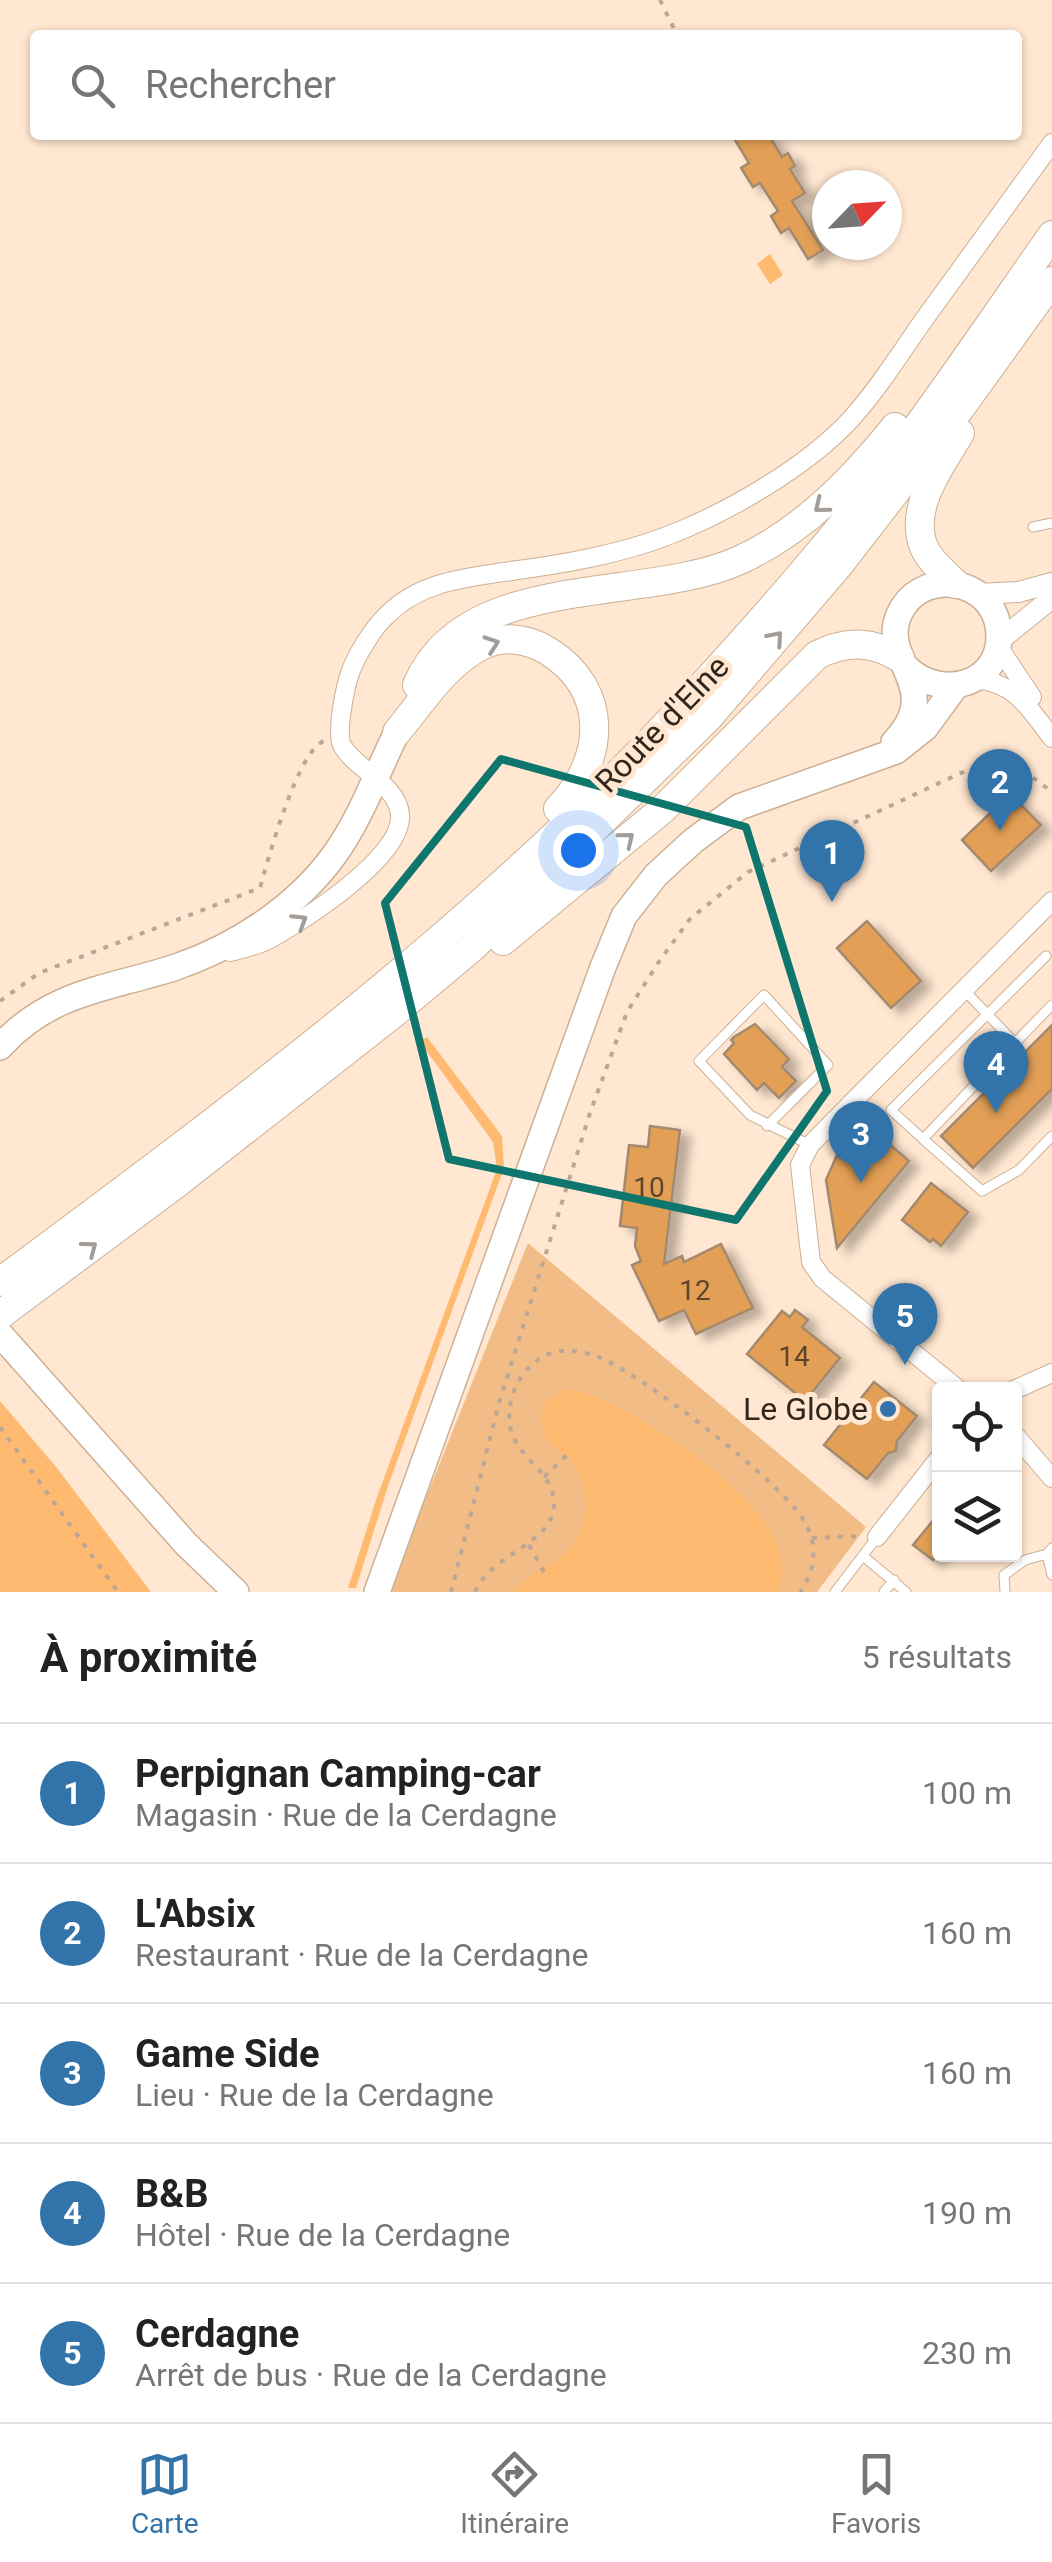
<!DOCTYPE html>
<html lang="fr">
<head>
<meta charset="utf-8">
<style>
  body { margin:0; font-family:Roboto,sans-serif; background:#f2f2f2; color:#222 }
  .controls { position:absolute; right:30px; bottom:30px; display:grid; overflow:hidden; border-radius:10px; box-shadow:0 2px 8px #0004 }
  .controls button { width:90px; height:90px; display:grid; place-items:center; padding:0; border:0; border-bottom:2px solid #e0e0e0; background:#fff; color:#222; font:50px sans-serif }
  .compass { position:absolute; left:812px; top:170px; width:90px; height:90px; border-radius:50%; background:#fff; box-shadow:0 2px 8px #0004; rotate:65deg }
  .you { position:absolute; left:578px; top:850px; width:35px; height:35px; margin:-25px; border:8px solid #fff; border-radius:50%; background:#1a73e8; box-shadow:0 0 0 15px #1a73e833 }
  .badge { display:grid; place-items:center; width:65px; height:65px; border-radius:50%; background:#3274aa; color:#fff; font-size:32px; font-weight:700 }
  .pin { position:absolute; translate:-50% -82px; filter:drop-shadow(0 2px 5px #0008) }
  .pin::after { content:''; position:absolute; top:52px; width:35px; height:30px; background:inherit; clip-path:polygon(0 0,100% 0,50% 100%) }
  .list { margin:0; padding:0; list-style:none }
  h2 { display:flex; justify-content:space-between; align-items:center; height:130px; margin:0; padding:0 40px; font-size:42px }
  h2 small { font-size:32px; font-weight:400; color:#767676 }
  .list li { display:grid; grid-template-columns:65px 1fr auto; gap:30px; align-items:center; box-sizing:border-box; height:140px; padding:0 40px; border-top:2px solid #e0e0e0 }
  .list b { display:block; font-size:38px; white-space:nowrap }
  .list p { margin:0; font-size:32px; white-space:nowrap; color:#767676 }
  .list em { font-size:32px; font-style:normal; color:#767676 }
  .icon { flex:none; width:55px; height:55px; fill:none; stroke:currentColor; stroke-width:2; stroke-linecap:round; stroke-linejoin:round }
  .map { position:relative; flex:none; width:1052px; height:1592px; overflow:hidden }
  .search { position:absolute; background:#fff; box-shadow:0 2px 8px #0004; left:30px; right:30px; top:30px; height:110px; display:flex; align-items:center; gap:25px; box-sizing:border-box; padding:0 35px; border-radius:10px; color:#767676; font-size:38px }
  .sheet { height:830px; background:#fff }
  nav { display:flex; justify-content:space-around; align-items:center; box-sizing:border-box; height:140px; border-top:2px solid #e0e0e0; background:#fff; font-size:28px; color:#767676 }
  nav a { display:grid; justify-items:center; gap:5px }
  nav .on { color:#3274aa }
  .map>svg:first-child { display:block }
  .green { fill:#f1bc85 }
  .water { fill:#ffba71 }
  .building { fill:#e29f55; stroke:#a3896e; stroke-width:2.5; filter:url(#shadow) }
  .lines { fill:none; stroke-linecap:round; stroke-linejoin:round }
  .service-casing { stroke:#ccb095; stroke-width:11 }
  .minor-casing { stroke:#ccb095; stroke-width:20 }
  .tertiary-casing { stroke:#ccb095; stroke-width:22 }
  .secondary-casing { stroke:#ccb095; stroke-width:28 }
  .trunk-casing { stroke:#ccb095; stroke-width:30 }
  .path { stroke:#baa795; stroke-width:4; stroke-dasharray:5 8; stroke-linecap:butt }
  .service { stroke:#fff; stroke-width:9 }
  .minor { stroke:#fff; stroke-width:18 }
  .tertiary { stroke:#fff; stroke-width:20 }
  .secondary { stroke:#fff; stroke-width:25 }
  .trunk { stroke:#fff; stroke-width:28 }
  .oneway { stroke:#a29d99 }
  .marked { fill:none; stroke:#0f766e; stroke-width:8; stroke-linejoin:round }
  .poi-dot { fill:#3274aa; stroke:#ffe7d1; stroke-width:4 }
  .labels { text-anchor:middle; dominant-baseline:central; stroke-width:10; stroke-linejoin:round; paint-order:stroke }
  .number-label { font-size:28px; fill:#5d442a }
  .street-label { font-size:32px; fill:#31261c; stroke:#ffe7d1 }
  .poi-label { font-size:32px; fill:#31261c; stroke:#ffe7d1; text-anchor:end }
</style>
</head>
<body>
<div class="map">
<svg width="1052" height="1592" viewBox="0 0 1052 1592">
  <defs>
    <filter id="shadow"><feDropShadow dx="10" dy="6" stdDeviation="5" flood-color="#0004"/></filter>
  </defs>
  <rect width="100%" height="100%" fill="#ffe7d1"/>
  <path class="green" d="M528,1243L866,1527L817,1592H392L397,1570Z"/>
  <g class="water">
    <path d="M770,254L783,275L770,284L757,264Z"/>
    <path d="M427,1037L502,1136L504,1168L388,1486L356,1588H348L377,1497L497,1169L493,1142L420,1042Z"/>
    <path d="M573,1389C632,1405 816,1517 777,1592H512C535,1566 572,1563 583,1524C588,1507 585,1479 574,1465C566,1455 552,1449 546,1438C533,1413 547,1391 573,1389Z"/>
    <path d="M0,1401L57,1468L151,1592H0Z"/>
  </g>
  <g class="building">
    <path d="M732,135H769L782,157L788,153L795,166L790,169L805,193L792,201L823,250L808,259L789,228L781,233L771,216L778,211L760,183L753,187L741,168L749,163Z"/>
    <path d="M1010,794L1041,825L991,871L962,840Z"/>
    <path d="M867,921L921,981L891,1008L837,948Z"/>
    <path d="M755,1024L789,1059L782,1067L796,1081L779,1098L764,1083L757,1090L724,1054L734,1043L731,1040L734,1037Z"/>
    <path d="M1052,1025V1089L973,1168L941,1136Z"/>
    <path d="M867,1125L909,1161L837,1248L826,1180L837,1155L839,1157Z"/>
    <path d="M650,1126L680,1130L664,1264L682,1256L684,1262L721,1244L753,1308L696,1334L684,1310L659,1321L632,1265L641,1261L635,1246L637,1228L620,1226L629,1145L648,1147Z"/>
    <path d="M931,1183L968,1212L941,1246L933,1239L930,1242L902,1220Z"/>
    <path d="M795,1310L808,1320L802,1327L840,1358L805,1401L747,1354L782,1311L790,1317Z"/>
    <path d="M874,1382L917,1416L897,1441L896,1451L888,1453L867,1479L824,1445L843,1421L842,1412L853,1408Z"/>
    <path d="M940,1512V1552L933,1560L913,1545Z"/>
  </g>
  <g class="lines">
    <g class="service-casing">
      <g id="service">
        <path d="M1033,527L1052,523"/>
        <path d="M964,990L1015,1043L923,1139L982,1191L1019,1170L1052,1136"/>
        <path d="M1015,1043L1052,1005"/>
        <path d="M767,1126L828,1065L764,995L699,1061L750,1115L810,1145"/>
        <path d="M923,1139L891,1110L1046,956"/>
        <path d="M1052,1548L1047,1554L1052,1575"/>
        <path d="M863,1556L906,1592"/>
        <path d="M835,1592L877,1537"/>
        <path d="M884,1592L894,1580"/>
        <path d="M1005,1592L1004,1575L1025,1560L1047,1554"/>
      </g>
    </g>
    <g class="minor-casing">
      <g id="minor">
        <path d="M998,646L1032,697"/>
        <path d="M976,679C1017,684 1028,707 1052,738"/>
        <path d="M230,952C242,949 255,946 266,941C300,923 404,857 400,815C398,785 357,770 343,747C335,735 345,688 350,673C356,656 373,628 386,616C420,581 466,578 511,571C563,564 617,555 667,536C727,513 807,467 851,419C878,389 900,354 923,321C966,262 1009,203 1052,143"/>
        <path d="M959,1390L822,1278L811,1262L800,1165L810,1145L1052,901"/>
        <path d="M1014,1390L1052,1373"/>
        <path d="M1014,1434L1052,1478"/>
        <path d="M877,1537L940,1457"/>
      </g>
    </g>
    <g class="tertiary-casing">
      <g id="tertiary">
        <path d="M978,594L1018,592L1052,583"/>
        <path d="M999,641L1052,598"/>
      </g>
    </g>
    <g class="secondary-casing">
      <g id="secondary">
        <path d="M894,742C949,684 871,658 903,607C928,569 989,580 998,625C1008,682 943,704 906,667"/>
        <path d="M0,1047C50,991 109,989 176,967C237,946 297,907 335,854C361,818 377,772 397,732"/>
        <path d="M0,1334L186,1544L236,1592"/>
        <path d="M377,1592L603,967L624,916L656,875L693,841L739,807L896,751L925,728L955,687"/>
      </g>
    </g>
    <g class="trunk-casing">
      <g id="trunk">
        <path d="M956,584C944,572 927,559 922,542C911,503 942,464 960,433"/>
        <path d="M417,685C466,570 643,604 740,560C803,531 852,480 895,427"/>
        <path d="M397,732C421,703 447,662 483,645C504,635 529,639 548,651C610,690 606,759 558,809"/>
        <path d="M503,941L662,810L817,655C847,640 872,641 900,658"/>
        <path d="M0,1282C241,1103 486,921 690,699C765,617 839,534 904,445C955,376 1003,305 1052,235"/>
        <path d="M0,1315L176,1184L393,1014L474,946L709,717L839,565L962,406L1052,281"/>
      </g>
    </g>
    <g class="path">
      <path d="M660,0L677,35"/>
      <path d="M0,1001L39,973L260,888C268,859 298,750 324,741"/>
      <path d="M0,1427L118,1592"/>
      <path d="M544,1477L568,1454"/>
      <path d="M812,1538L861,1536"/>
      <path d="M529,1545L546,1576"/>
      <path d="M451,1592L499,1403L590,1113L627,1012L660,960L690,919L748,872L976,766C1010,758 1026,772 1052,792"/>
      <path d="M475,1592C492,1553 553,1544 554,1505C555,1462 496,1457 512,1397C517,1379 528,1365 544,1356C560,1347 579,1351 596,1356C638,1371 783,1483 804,1521C818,1545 816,1569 800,1592"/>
    </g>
    <use href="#service" class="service"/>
    <use href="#minor" class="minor"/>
    <use href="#tertiary" class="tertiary"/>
    <use href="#secondary" class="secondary"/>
    <use href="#trunk" class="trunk"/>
  </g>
  <defs><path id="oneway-chevron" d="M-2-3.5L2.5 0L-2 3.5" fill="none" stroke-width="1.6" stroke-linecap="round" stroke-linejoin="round" transform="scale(2.5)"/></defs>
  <g class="oneway">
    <use href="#oneway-chevron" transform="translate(821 506) rotate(141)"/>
    <use href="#oneway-chevron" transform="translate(776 638) rotate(-49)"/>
    <use href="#oneway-chevron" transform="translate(492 644) rotate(-19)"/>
    <use href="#oneway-chevron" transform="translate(627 839) rotate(-39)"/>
    <use href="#oneway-chevron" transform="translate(300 921) rotate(-32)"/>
    <use href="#oneway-chevron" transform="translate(90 1248) rotate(-37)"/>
  </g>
  <path class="marked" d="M501,759L746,827L827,1091L736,1220L449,1159L385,903Z"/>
  <circle class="poi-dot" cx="888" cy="1409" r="10"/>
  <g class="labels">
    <g class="number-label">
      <text x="649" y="1187">10</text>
      <text x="695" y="1290">12</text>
      <text x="794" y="1356">14</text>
    </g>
    <g class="street-label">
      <text transform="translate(662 724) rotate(-46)">Route d'Elne</text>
    </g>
    <g class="poi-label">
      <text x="868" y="1409">Le Globe</text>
    </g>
  </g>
</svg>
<div class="controls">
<button><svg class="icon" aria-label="locate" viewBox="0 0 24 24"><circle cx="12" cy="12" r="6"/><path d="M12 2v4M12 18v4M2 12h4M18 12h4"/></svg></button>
<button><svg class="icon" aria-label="layers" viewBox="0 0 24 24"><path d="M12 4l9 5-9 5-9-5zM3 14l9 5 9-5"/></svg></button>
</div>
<svg class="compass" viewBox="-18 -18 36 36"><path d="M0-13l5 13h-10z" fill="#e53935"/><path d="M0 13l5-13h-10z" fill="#767676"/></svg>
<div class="you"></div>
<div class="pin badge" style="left:832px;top:902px">1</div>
<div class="pin badge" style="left:1000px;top:831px">2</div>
<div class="pin badge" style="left:861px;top:1183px">3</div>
<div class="pin badge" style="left:996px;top:1113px">4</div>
<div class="pin badge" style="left:905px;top:1365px">5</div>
<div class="search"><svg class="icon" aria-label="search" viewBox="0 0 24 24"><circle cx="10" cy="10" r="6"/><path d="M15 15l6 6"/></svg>Rechercher</div>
</div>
<section class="sheet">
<h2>À proximité<small>5 résultats</small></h2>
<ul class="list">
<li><span class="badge">1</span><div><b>Perpignan Camping-car</b><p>Magasin · Rue de la Cerdagne</p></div><em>100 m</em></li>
<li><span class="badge">2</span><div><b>L'Absix</b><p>Restaurant · Rue de la Cerdagne</p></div><em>160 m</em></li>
<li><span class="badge">3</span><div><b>Game Side</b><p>Lieu · Rue de la Cerdagne</p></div><em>160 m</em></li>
<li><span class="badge">4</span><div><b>B&amp;B</b><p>Hôtel · Rue de la Cerdagne</p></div><em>190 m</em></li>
<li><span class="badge">5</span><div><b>Cerdagne</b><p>Arrêt de bus · Rue de la Cerdagne</p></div><em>230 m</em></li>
</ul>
</section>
<nav>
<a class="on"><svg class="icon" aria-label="map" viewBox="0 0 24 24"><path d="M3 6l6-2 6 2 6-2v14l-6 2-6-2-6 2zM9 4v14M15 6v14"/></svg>Carte</a>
<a><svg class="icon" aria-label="directions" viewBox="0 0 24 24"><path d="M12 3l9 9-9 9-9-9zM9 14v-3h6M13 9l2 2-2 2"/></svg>Itinéraire</a>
<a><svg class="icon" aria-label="saved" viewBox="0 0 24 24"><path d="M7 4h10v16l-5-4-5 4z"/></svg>Favoris</a>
</nav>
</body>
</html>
